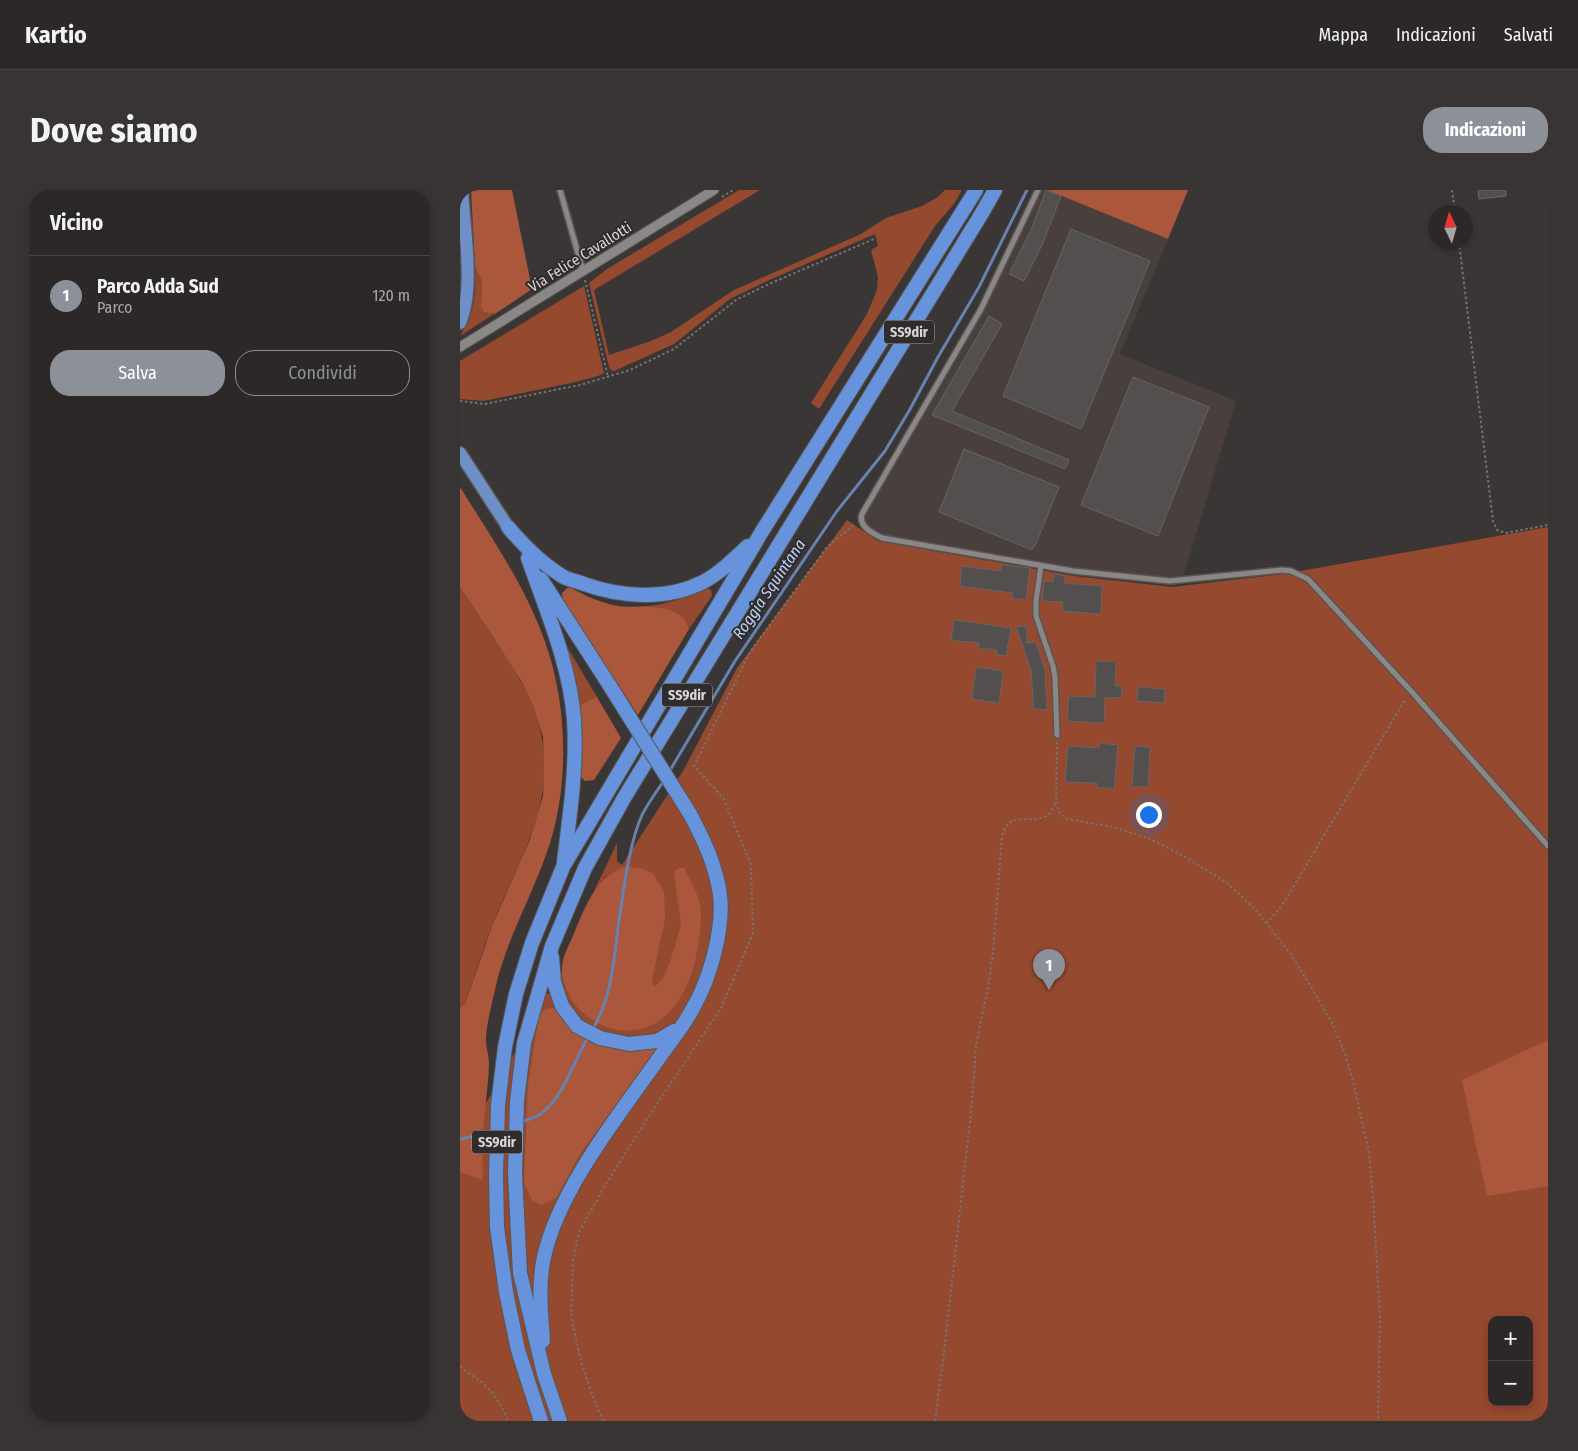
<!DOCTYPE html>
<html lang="it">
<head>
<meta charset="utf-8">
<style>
  body { margin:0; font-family:"Fira Sans Condensed",sans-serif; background:#383434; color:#f1f3f6 }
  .controls { position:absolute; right:15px; bottom:15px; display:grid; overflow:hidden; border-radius:10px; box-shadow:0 2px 8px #0003 }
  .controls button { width:45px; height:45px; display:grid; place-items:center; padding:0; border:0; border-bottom:1px solid #484445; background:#2c2828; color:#f1f3f6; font:25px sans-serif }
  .compass { position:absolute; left:968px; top:15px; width:45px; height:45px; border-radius:50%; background:#2c2828; box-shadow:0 2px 8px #0003; rotate:355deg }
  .you { position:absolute; left:688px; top:624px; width:18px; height:18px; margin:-12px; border:4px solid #fff; border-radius:50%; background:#1a73e8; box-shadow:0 0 0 8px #1a73e833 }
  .badge { display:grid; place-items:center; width:32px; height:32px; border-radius:50%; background:#8c9099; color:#fff; font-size:16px; font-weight:700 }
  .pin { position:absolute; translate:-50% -41px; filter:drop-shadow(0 1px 2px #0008) }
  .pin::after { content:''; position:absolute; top:26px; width:18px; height:15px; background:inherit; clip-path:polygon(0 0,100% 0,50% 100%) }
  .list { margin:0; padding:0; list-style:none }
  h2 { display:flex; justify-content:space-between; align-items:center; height:65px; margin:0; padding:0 20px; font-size:21px }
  h2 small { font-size:16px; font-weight:400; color:#a6a6a8 }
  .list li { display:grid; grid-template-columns:32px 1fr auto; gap:15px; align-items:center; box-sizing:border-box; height:80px; padding:0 20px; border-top:1px solid #484445 }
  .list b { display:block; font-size:19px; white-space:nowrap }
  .list p { margin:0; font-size:16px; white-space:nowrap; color:#a6a6a8 }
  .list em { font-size:16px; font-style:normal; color:#a6a6a8 }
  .actions { display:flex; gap:10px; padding:15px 20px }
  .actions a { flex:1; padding:11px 0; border:1px solid #8c9099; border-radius:20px; text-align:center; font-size:18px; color:#8c9099 }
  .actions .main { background:#8c9099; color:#fff }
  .map { position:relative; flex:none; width:1088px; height:1231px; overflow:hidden; border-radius:20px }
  header { display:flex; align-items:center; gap:30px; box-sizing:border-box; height:70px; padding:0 25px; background:#2c2828; border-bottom:1px solid #484445 }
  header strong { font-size:24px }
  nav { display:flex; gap:28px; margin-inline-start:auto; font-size:18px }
  .intro { display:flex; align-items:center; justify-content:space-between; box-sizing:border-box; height:120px; padding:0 30px }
  h1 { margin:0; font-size:35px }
  .button { padding:12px 22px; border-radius:20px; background:#8c9099; color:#fff; font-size:18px; font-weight:700 }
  main { display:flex; gap:30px; padding:0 30px }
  aside { flex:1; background:#2c2828; border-radius:20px; box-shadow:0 2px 8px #0003 }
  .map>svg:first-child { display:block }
  .built { fill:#493f3c }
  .green { fill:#95492f; fill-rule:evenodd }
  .forest { fill:#ab573c }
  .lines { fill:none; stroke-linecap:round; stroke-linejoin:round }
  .stream { stroke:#6682b1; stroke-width:3 }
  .building { fill:#534f4e; stroke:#686463 }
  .minor-casing { stroke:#585554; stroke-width:8 }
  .tertiary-casing { stroke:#585554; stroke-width:11 }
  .primary-casing { stroke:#585554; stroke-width:15 }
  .trunk-casing { stroke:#585554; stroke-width:16 }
  .path { stroke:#767372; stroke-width:2; stroke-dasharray:2.5 2.5; stroke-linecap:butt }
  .minor { stroke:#8b8786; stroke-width:5 }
  .tertiary { stroke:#8b8786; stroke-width:9 }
  .primary { stroke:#6f90c6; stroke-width:12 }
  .trunk { stroke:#6693db; stroke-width:14 }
  .trunk-bridge-casing { stroke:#585554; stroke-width:16; stroke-linecap:butt }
  .trunk-bridge { stroke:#6693db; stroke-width:14 }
  .labels { text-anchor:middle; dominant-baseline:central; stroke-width:4; stroke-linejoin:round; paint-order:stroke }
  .shield { fill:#302c2b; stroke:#a6a2a2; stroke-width:1 }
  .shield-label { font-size:14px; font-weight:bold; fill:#d8d5d5 }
  .street-label { font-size:15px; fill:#d8d5d5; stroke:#302c2b }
  .water-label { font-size:16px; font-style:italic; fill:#bbd3f9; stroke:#302c2b }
</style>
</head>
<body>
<header>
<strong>Kartio</strong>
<nav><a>Mappa</a><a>Indicazioni</a><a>Salvati</a></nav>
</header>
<div class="intro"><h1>Dove siamo</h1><a class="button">Indicazioni</a></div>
<main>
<aside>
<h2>Vicino<small></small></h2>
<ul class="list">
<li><span class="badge">1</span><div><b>Parco Adda Sud</b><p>Parco</p></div><em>120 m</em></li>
</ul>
<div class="actions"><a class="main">Salva</a><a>Condividi</a></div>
</aside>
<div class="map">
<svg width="1088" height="1231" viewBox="0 0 1088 1231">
  <rect width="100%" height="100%" fill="#3a3635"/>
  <path class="built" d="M578,0H587L708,49L660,164L776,211L722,391L613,381L422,348L404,337L402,324L521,119Z"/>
  <g class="green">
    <path d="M279,0H300L134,100L149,165L191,151L211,142L274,100L401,44L426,28L462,16L478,7L485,0H502L494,14L475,36L359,219L351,213L407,124L417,100L418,87L411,60L418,56L415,44L307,91L270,109L214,154L154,181L151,180L149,177L129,93L147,79Z"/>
    <path d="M15,77L22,90L21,115L23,122L34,124L0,146C15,123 16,104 15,77Z"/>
    <path d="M124,96L144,183L138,186L111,193L23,211L0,209V171Z"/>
    <path d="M387,330L418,351L614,386L712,397L823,384L1088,337V1231H0V949L18,927L82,815L86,804L89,803L160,680L145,687L133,703L157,653V671L162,675L223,581L277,478ZM1032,1130H1069V1212H1032Z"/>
    <path d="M0,397C13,417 26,437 39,457C52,476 65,495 73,516C105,603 63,658 32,736C22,761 14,788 5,814L0,818Z"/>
    <path d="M247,398L251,400L252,406L229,439C223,418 193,420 174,417L197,415L216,410Z"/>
    <path d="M99,443L137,507L128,510L119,517Z"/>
  </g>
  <g class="forest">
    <path d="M11,0H52L72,99L35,124L23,122L21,116L22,90L15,77Z"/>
    <path d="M587,0H728L708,49Z"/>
    <path d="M0,297C36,355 76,411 93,478C107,533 107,596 91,650C76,699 48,745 36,795C33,810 27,831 26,847C25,855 29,864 29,873C29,885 27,898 26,911C23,937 21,963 23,990L0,982V818L5,814L32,736L70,649L83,606L84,576L83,547L73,516L62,492L0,397Z"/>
    <path d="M107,398H111C126,406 141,413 158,416C180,419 222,410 229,439L178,525L103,411L102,403Z"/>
    <path d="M137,507L161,548L134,590L125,591L119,585L122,547L119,517L128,510Z"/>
    <path d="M164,677L181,678L193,684L204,701L205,729L192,791L194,797L203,789L211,769L221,735L214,682L218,678H224C228,686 233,694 236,702C245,722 240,745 236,766C232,790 217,823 194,834C153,855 102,822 102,777C102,768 108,757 112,748C120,729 129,704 144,689C149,684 158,680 164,677Z"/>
    <path d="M93,818L98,821L114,840L199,855L120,964L96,1008L81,1015L72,1010L64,993L68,895L79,825L86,819Z"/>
    <path d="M1088,850V996L1027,1006L1002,890Z"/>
  </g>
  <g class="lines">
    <g class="stream">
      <path d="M209,582L275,471L377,321L425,261L449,221L478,167L519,97L567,0"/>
      <path d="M134,837C153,803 154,767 159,730C164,698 169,654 182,625C188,613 197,601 205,589"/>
      <path d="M64,931C69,929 74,928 79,925C101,912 114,871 127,849"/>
      <path d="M0,949L23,944"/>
    </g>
  </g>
  <g class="building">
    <path d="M586,0L601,6L583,53L564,91L549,84L571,40Z"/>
    <path d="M1018,0H1046V6L1019,9Z"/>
    <path d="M611,39L690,71L621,239L543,206Z"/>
    <path d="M529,126L542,134L492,221L609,270L605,279L472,225Z"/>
    <path d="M673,187L749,217L698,346L621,315Z"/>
    <path d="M504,259L599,297L575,356H573L572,360L479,322Z"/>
    <path d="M542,375L570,378L566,410L552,408L553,403L500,396L502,376L540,381Z"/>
    <path d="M594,384L605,386L604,393L642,396L641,424L602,421L603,412L582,411L584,391L593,392Z"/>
    <path d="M494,430L551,438L546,466L537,465V460L518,458L519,453L491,450Z"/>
    <path d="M556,436L567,437V453L576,452L585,480L587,520L574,519L571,480Z"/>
    <path d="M636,471L656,472L655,496H662L661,508L645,507L644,533L607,531L609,506L635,507Z"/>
    <path d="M516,477L543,481L539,513L512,509Z"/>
    <path d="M678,497L705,499L704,513L677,511Z"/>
    <path d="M640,553L658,555L654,599L636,597L637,593L605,592L608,556L639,558Z"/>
    <path d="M675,556L690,557L688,597L672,596Z"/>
  </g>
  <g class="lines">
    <g class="minor-casing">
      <g id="minor">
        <path d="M100,0L123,81"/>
        <path d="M578,0L521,119L402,324C398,336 412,343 422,348L613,381L710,391L822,380L831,381L848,389L951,501L1088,656"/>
        <path d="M581,376L576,411V426L593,476L595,487L597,545"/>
      </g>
    </g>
    <g class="tertiary-casing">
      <path id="tertiary" d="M0,157L254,0"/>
    </g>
    <g class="primary-casing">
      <g id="primary">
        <path d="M0,133C15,99 4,38 2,0"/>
        <path d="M0,263L48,337"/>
      </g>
    </g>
    <g class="trunk-casing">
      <g id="trunk">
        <path d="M48,337C64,356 81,373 102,386C108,390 117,391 124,394C161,407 206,411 243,392C260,383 274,369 288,356"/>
        <path d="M68,368C86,420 110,474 114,530C117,577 110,625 104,671"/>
        <path d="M81,389L150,496"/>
        <path d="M92,767L94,792L102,816L117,836L140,848L169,854L197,851L214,841"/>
        <path d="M83,1151C81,1123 78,1094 84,1067C99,999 159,925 199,868C210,852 224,836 233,818C250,789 264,739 260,705C256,676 244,650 230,624"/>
        <path d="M81,1231L58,1160L46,1102L37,1037L36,985L38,915L45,857L56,804L72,753L103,677L301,343L516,0"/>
        <path d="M100,1231L84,1184L60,1083L55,984L57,911L64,853L92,756L125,678L164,608L522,23L535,0"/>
      </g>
    </g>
    <g class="path">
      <path d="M992,0L995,22"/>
      <path d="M262,7L273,0"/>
      <path d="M999,52L1033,331L1037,340L1046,343L1088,335"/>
      <path d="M125,90L148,187"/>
      <path d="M0,211L25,214L120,195L170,180L214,159L276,110L309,94L414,49"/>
      <path d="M597,552L596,613L599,622L607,629L653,637L688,648L722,665L766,692L795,719L830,763L853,800L872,833L884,861L892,887L909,962L913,1006L920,1126L918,1231"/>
      <path d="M806,733L816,723L825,711L946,508"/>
      <path d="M0,1177C25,1193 37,1203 48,1231"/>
      <path d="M144,1231L134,1210L120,1168L111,1124L113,1072L119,1042L144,997L187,929L261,818L293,743L291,675L264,609L234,576L290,462L367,357L395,334"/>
      <path d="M475,1231L485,1155L512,913L516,855L528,798L533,764L542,646C550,619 567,635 586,626C591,623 593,617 596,613"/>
    </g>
    <use href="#minor" class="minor"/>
    <use href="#tertiary" class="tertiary"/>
    <use href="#primary" class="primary"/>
    <use href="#trunk" class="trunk"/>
    <g class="trunk-bridge-casing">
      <path id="trunk-bridge" d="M150,496L230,624"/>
    </g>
    <use href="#trunk-bridge" class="trunk-bridge"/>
  </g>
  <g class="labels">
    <g class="shield">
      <rect x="424" y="130.5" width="50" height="23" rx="4"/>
      <rect x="202" y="493.5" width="50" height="23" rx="4"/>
      <rect x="12" y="940.5" width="50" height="23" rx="4"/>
    </g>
    <g class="shield-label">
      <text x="449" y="142">SS9dir</text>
      <text x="227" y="505">SS9dir</text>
      <text x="37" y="952">SS9dir</text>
    </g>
    <g class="street-label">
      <text transform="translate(120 67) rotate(-32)">Via Felice Cavallotti</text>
    </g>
    <g class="water-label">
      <text transform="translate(309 399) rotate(-56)">Roggia Squintana</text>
    </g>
  </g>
</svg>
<div class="controls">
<button>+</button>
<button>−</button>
</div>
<svg class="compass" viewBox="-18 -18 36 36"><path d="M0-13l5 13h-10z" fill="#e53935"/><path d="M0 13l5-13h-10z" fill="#a6a6a8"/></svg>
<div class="you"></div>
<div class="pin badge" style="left:589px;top:800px">1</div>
</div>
</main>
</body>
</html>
